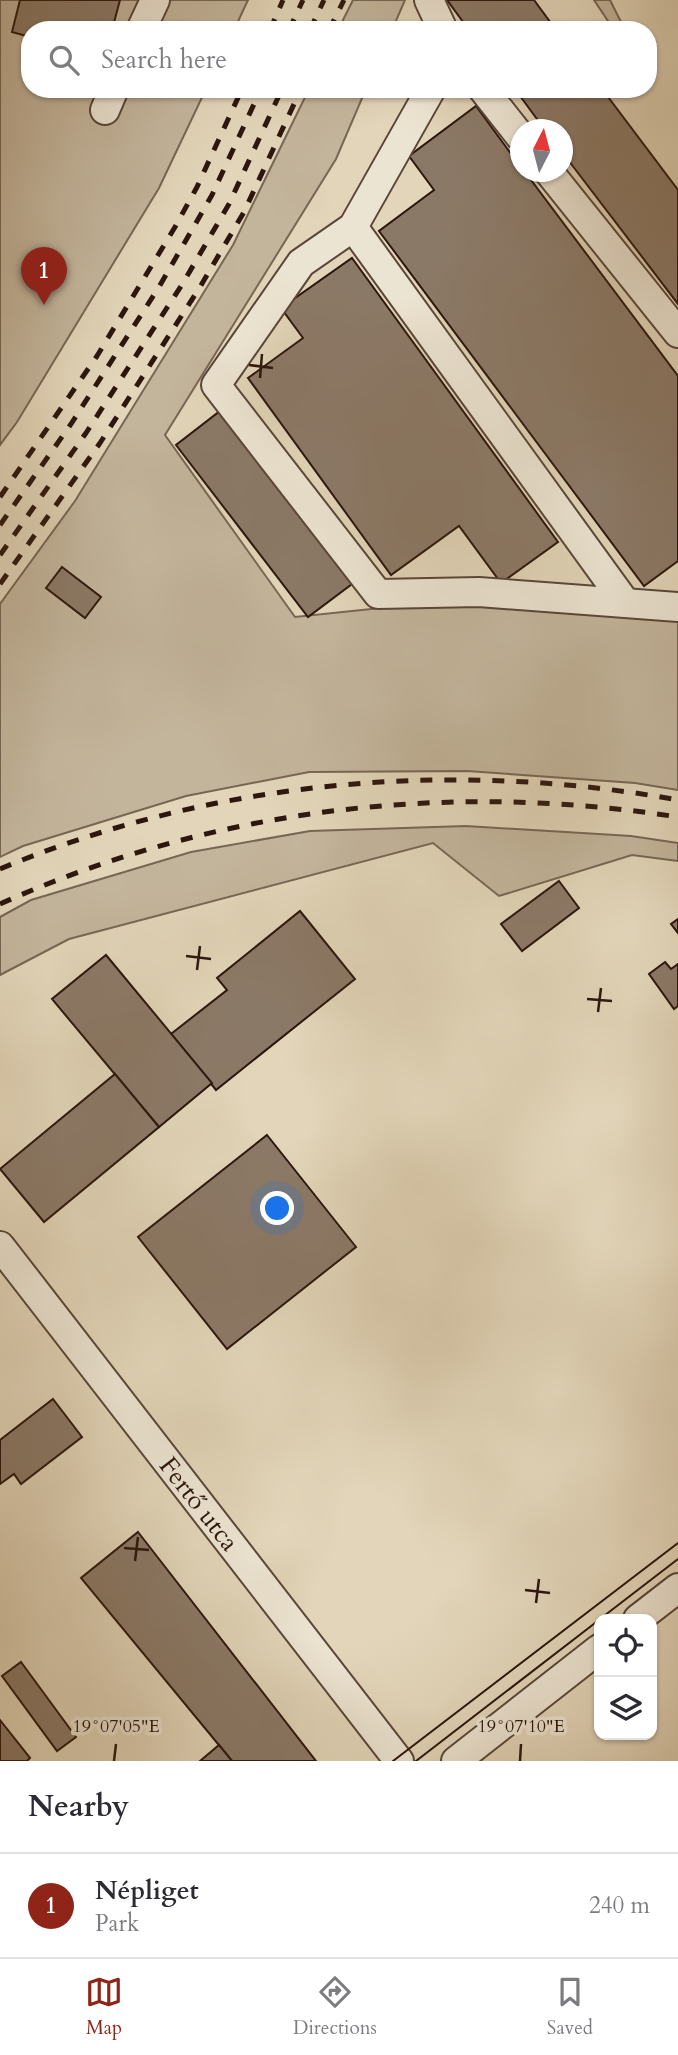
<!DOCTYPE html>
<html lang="en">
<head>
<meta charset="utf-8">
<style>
  body { margin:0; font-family:Cardo,serif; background:#f2f2f3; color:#2b2b33 }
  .controls { position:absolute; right:21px; bottom:21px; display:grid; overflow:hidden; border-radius:14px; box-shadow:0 2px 5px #0004 }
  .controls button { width:63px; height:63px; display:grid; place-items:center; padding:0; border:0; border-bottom:2px solid #e1e1e2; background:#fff; color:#2b2b33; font:35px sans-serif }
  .compass { position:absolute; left:510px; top:119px; width:63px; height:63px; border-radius:50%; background:#fff; box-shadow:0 2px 5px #0004; rotate:6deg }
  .you { position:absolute; left:278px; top:1209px; width:24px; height:24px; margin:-18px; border:5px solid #fff; border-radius:50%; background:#1a73e8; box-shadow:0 0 0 10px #1a73e833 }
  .badge { display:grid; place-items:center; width:46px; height:46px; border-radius:50%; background:#8f2418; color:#fff; font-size:23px; font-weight:700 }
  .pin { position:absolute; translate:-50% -58px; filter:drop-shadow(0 2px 4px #0008) }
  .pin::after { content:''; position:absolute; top:37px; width:24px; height:21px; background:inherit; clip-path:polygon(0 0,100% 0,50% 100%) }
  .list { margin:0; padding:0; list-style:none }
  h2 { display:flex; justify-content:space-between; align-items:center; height:91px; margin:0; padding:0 28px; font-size:30px }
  h2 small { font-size:23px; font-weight:400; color:#7c7c81 }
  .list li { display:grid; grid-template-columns:46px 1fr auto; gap:21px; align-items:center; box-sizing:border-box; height:105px; padding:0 28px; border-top:2px solid #e1e1e2 }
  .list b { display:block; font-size:26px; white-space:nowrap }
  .list p { margin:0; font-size:23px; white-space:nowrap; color:#7c7c81 }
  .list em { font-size:23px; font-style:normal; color:#7c7c81 }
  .icon { flex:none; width:38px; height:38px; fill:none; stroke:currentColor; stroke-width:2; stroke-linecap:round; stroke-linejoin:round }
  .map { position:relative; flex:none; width:678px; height:1761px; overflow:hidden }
  .search { position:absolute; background:#fff; box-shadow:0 2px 5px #0004; left:21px; right:21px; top:21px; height:77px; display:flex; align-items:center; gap:18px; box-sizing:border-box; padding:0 24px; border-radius:28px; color:#7c7c81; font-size:26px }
  .sheet { height:196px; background:#fff }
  nav { display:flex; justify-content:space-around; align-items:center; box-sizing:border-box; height:98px; border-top:2px solid #e1e1e2; background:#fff; font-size:19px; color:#7c7c81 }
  nav a { display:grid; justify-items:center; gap:4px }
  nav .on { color:#8f2418 }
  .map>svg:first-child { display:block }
  .green { fill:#c3b59c; stroke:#786655; stroke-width:2 }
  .building { fill:#8b7967; stroke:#2c160e; stroke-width:2 }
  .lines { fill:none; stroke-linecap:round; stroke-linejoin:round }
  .minor-casing { stroke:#5a4639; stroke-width:32 }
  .minor { stroke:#ece4d2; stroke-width:28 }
  .tram { stroke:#2c160e; stroke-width:2 }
  .rail { stroke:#2c160e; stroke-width:5; stroke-dasharray:12 12; stroke-linecap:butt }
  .ticks { fill:none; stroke:#2c160e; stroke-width:2.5 }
  .labels { text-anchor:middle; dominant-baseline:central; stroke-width:7; stroke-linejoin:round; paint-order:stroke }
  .street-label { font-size:26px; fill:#2c160e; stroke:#ece4d2 }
  .ticks-label { font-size:18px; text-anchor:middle; fill:#2c160e; stroke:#ece4d2; stroke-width:7; stroke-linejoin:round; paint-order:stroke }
</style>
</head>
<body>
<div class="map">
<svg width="678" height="1761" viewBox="0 0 678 1761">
  <rect width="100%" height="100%" fill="#e2d5b9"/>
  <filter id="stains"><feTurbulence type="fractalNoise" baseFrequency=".00286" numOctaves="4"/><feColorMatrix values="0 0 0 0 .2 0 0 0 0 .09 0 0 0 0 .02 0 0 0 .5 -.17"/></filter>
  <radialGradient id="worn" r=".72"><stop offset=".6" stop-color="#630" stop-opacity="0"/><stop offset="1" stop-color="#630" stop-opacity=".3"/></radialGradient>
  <g class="green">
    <path d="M0,0H248L234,30H30V89H206L159,188L17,422L0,445Z"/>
    <path d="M353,0H405L392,30H338Z"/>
    <path d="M594,0H610L625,30H614Z"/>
    <path d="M309,89H366L336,159L165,435L295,617L400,606L509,604L678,613V790L635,783L467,771L309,772L186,796L23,846L0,857V604L75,501L233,245Z"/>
    <path d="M466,826L631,836L678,843V861L632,855L499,896L433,843L69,939L0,975V917L31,900L191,852L310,831Z"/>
  </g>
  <g class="building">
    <path d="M20,0H120L112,30H30V37L12,32Z"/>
    <path d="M447,0H534L556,30H469Z"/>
    <path d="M515,89H602L678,190V304L562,152V130H545Z"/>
    <path d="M476,106L520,166V172H525L678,376V561L644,586L379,231L434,190L409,156Z"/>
    <path d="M352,258L558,542L501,583L459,526L391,575L248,378L303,338L281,308Z"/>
    <path d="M220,411L352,584L308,617L176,445Z"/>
    <path d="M62,567L101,597L85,618L46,588Z"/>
    <path d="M559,881L579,908L522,951L501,924Z"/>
    <path d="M300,911L355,979L216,1090L171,1034L227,990L217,978Z"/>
    <path d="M678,919V933L671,924Z"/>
    <path d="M106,955L212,1083L159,1127L52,999Z"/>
    <path d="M665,962L671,969L678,964V1006L674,1009L649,974Z"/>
    <path d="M115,1074L159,1127L44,1222L0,1169Z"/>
    <path d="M267,1135L356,1247L227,1349L138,1237Z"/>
    <path d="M53,1399L82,1437L21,1484L14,1474L0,1484V1440Z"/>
    <path d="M138,1532L316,1761H232L81,1578Z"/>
    <path d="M21,1662L76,1737L57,1751L2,1676Z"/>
    <path d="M0,1720L30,1758L27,1761H0Z"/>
    <path d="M219,1745L232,1761H200Z"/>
  </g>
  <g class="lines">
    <g class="minor-casing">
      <g id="minor">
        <path d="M429,0L443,30"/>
        <path d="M141,30L155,0"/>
        <path d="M431,89L353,227L301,263L216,385L378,594L479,592L678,607"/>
        <path d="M483,89L520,136"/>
        <path d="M105,110L114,89"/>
        <path d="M549,172L678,333"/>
        <path d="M353,227L624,601"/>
        <path d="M0,1246L399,1761"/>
        <path d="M638,1619L678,1588"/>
        <path d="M456,1761L599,1649"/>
      </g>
    </g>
    <use href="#minor" class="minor"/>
    <g class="tram">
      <path d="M600,1619L678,1559"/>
      <path d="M393,1761L678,1543"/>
      <path d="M416,1761L599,1620"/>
    </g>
    <g class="rail">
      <path d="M270,30L283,0"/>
      <path d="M289,30L303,0"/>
      <path d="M310,30L324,0"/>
      <path d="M329,30L344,0"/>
      <path d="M0,497L97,356L175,227L197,187L242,89"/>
      <path d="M0,525L71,424L159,287L212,195L261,89"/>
      <path d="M0,555L86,433L183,283L229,204L282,89"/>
      <path d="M0,584L100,443L200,287L244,212L301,89"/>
      <path d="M0,869C213,780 451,759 678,800"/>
      <path d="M0,904C214,808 447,781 678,817"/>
    </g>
  </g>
  <path class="ticks" d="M249,365L273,368M260,378L262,354M186,956L211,959M197,970L200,946M587,999L612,1001M598,1012L601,988M124,1548L149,1550M135,1561L138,1537M525,1590L550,1593M536,1603L539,1579M114,1761L116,1744M520,1761L521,1744"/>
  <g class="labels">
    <g class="street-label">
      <text transform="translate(199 1504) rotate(52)">Fertő utca</text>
    </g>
  </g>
  <g class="ticks-label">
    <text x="116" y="1732">19°07'05"E</text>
    <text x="521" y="1732">19°07'10"E</text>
  </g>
  <rect width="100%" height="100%" filter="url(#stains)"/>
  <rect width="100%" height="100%" fill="url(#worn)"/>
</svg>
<div class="controls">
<button><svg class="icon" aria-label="locate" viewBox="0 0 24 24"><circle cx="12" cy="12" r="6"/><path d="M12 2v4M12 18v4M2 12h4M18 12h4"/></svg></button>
<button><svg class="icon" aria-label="layers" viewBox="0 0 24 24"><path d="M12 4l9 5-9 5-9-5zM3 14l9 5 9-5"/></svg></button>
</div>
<svg class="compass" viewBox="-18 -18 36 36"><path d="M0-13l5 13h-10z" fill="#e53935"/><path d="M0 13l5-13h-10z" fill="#7c7c81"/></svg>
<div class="you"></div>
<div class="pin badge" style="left:44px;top:305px">1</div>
<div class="search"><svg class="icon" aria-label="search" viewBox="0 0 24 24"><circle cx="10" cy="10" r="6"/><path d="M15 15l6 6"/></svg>Search here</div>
</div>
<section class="sheet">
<h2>Nearby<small></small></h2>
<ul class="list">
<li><span class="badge">1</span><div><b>Népliget</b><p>Park</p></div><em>240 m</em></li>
</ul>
</section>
<nav>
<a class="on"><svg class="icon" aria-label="map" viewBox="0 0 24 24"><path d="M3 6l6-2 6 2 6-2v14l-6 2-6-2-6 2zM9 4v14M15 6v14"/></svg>Map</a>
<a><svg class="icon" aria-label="directions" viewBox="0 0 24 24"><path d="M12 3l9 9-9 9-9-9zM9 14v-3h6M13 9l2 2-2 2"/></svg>Directions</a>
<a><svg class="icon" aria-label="saved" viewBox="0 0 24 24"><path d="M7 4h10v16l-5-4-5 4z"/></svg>Saved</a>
</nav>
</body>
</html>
